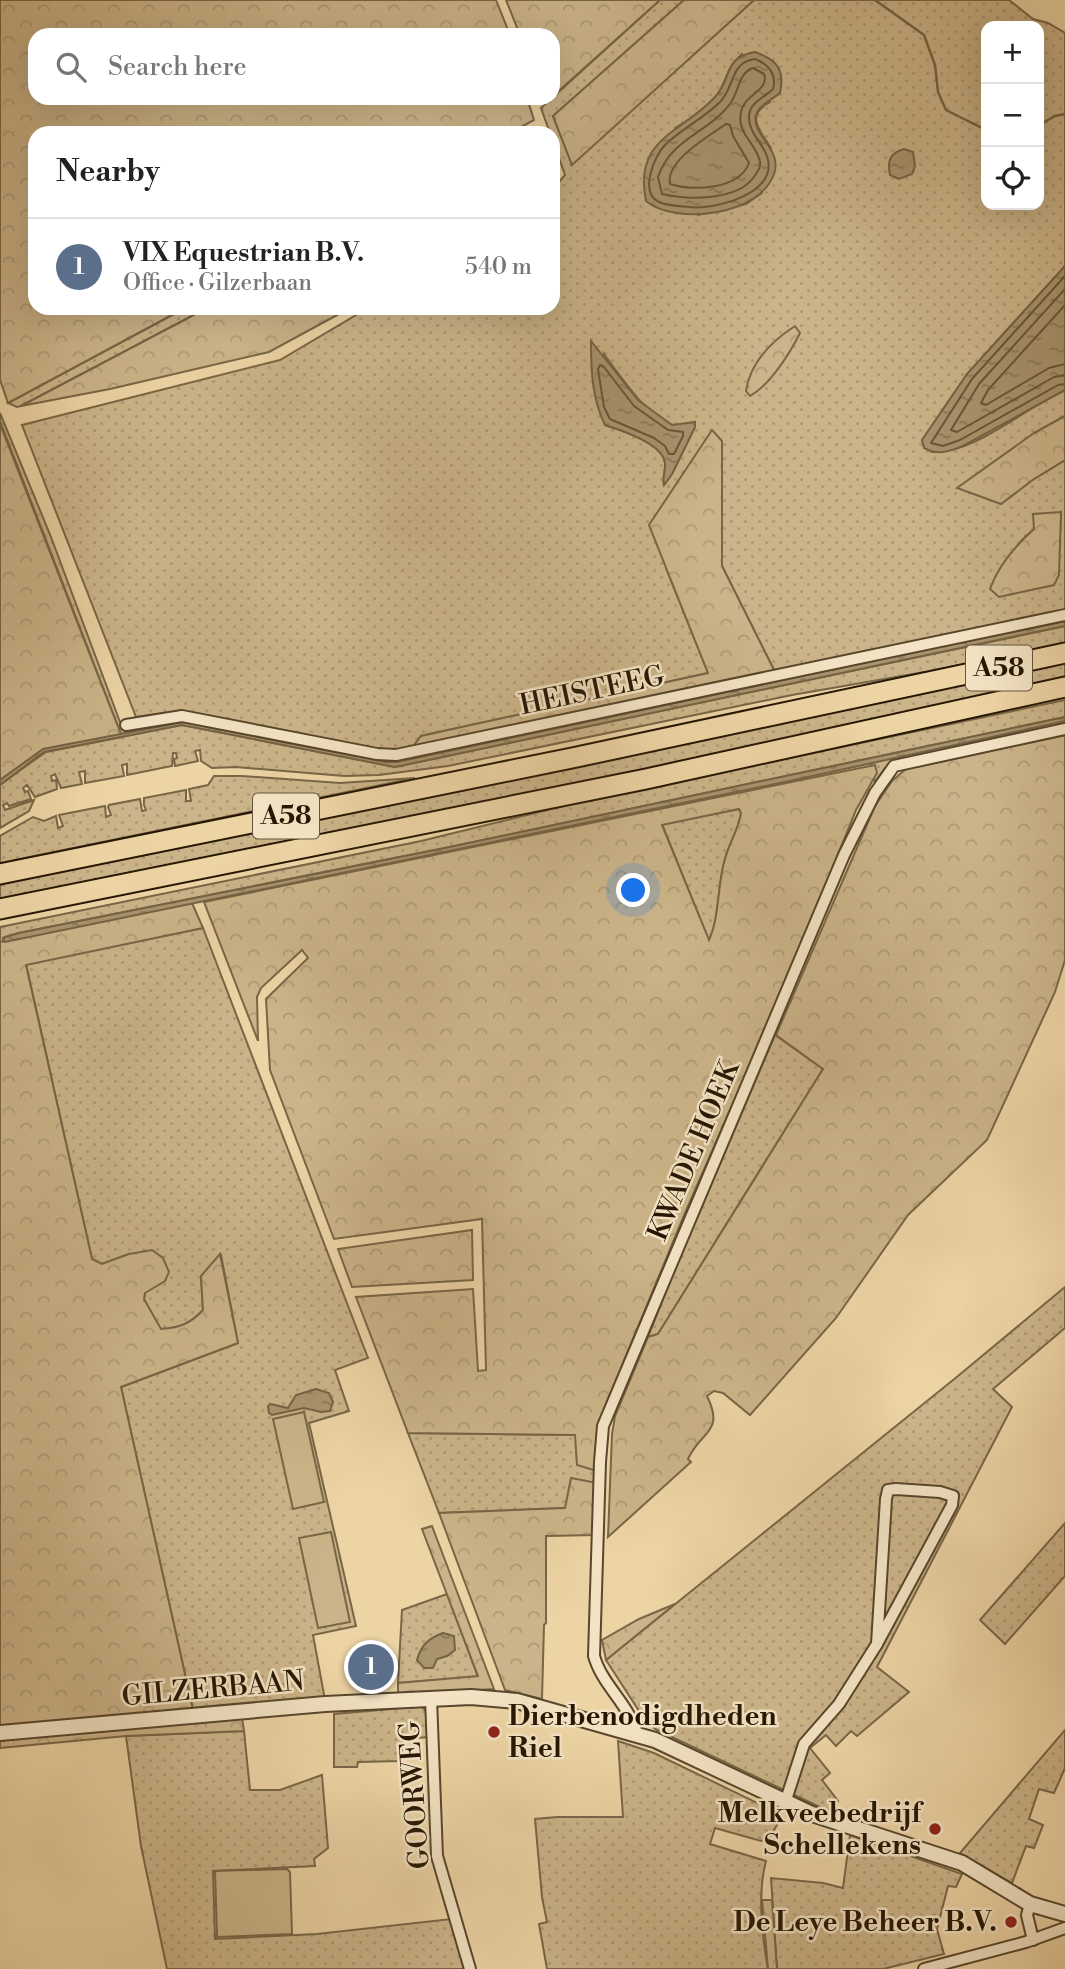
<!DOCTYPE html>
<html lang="en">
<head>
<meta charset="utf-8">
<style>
  body { margin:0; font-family:"Libre Bodoni",serif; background:#f6f6f6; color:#222 }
  .controls { position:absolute; right:21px; top:21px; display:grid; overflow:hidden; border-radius:14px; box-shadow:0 7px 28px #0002 }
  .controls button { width:63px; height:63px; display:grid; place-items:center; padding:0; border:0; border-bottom:2px solid #e0e0e0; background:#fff; color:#222; font:35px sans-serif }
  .you { position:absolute; left:634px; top:891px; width:24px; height:24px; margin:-18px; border:5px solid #fff; border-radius:50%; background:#1a73e8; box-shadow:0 0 0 10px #1a73e833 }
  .badge { display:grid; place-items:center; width:46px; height:46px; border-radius:50%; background:#8f2418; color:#fff; font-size:23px; font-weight:700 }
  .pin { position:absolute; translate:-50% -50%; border:4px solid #fff; box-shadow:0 2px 7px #0006 }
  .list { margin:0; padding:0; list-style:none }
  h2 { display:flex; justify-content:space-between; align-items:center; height:91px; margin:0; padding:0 28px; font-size:30px }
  h2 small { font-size:23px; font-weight:400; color:#767676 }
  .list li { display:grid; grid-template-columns:46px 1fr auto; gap:21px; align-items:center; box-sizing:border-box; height:98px; padding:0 28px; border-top:2px solid #e0e0e0 }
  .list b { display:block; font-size:26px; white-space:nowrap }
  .list p { margin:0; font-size:23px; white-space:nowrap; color:#767676 }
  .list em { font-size:23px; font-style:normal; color:#767676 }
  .icon { flex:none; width:38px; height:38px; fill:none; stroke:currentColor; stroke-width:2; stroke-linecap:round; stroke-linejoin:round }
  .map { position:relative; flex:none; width:1065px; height:1969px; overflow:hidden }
  .search { position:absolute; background:#fff; box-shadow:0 7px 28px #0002; left:28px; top:28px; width:532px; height:77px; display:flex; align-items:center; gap:18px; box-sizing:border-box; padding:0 24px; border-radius:21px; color:#767676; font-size:26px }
  .panel { position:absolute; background:#fff; box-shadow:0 7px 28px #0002; left:28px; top:126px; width:532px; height:189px; border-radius:21px }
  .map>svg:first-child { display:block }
  .grass { fill:url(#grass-dots); stroke:#786646; stroke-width:2; fill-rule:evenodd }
  .forest { fill:url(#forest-crowns); stroke:#786646; stroke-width:2; fill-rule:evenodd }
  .garden { fill:#cbb489; stroke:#786646; stroke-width:2 }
  .water { fill:url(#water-ripples); stroke:#756243; stroke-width:2 }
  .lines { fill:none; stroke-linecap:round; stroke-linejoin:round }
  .shore { stroke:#685638; stroke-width:2 }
  .stream { stroke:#756243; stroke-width:2.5 }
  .minor-casing { stroke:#58462c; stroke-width:14 }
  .tertiary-casing { stroke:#58462c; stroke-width:18 }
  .motorway-casing { stroke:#261703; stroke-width:23 }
  .minor { stroke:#f3e3c4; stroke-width:10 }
  .tertiary { stroke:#f3e3c4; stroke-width:14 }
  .motorway { stroke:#edd4a5; stroke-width:19 }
  .poi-dot { fill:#8f2418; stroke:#f3e3c4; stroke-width:2.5 }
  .labels { text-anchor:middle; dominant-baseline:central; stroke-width:5; stroke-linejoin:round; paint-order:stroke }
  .shield { fill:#f3e3c4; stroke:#64543d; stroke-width:2 }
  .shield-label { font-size:26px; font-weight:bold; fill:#261703 }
  .street-label { font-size:28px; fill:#261703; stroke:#f3e3c4 }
  .poi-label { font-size:28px; font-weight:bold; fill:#261703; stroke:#f3e3c4; text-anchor:end }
</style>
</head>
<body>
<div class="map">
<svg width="1065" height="1969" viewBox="0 0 1065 1969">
  <defs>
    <pattern id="grass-dots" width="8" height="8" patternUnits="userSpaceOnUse" patternTransform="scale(1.75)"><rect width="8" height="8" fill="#cbb489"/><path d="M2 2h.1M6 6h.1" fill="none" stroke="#ae9a75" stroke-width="1.8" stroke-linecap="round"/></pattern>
    <pattern id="forest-crowns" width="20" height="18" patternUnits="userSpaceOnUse" patternTransform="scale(1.75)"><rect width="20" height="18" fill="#cbb489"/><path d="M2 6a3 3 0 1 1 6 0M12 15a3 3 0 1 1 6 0" fill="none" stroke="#ae9a75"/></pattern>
    <pattern id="water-ripples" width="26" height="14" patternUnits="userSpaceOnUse" patternTransform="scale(1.75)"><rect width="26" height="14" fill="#a9946e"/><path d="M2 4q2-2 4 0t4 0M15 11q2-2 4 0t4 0" fill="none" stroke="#897858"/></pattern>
  </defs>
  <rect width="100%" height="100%" fill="#edd4a5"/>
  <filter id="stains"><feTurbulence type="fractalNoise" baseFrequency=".00286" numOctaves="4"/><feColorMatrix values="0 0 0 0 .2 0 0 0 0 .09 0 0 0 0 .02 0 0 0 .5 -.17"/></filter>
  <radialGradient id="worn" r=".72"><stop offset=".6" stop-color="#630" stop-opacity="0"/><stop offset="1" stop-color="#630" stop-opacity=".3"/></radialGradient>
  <g class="grass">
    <path d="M660,0H684L553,116L572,164L754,0H1009L1033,19L1048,23L1065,33V266L967,374L922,441L932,452C975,454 1026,407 1065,390V416L1034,433V479L1065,460V610L775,672L722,566V441L666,568L708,673L421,736L412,748L393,752L296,736L179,711L136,717L22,425L280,360L368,308H553V189L565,175L553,141V133H550L541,108ZM986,26H1039V205H986ZM742,54L770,102C745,116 759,129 771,148L762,193L746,204L698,215L675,128C690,119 710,107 719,92C729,75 726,69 742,54ZM604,354C618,373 650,421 673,425C680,426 689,423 695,422V427L672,474L664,485C662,476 666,471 665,462C663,444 621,430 605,425ZM1061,512L1058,575L1021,541L1034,529Z"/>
    <path d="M185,308H207L21,406L17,407L8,403Z"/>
    <path d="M0,413L51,537L120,722L123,723L177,718L383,758L1065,620L743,690L393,763L183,722L121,734L0,421Z"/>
    <path d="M1065,626V643L936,670L792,695L448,766L379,775L344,776L236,767L212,768L201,761L200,750L195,751L198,761L175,766L174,759L177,758L176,753H173L172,766L127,775V764L122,765L124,776L85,783V771L79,772L82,784L61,788L55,774L51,776L52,781L56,780L57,789L35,797L27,785L23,788L25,792L28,791L31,799L9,806L7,803L3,805L5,810L34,800L29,811L0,828V785L44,752L182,725L395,767Z"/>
    <path d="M1065,662V680L541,791L0,902V883Z"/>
    <path d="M1065,700V717L445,848L19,933L5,937L3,938L5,942L0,943V927L421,841L580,802Z"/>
    <path d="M1065,721V727L893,763L885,768L875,782L870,762Z"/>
    <path d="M214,776H242L340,783L415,778L0,863V836L33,817L44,821L56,816L58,828L63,826L59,815L105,806L106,817L111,815L108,807L109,805L140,799L142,811L146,810L144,805V798L186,790V801H191L189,789L208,785Z"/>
    <path d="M739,809L741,813C739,829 729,843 725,859C717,886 720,916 709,941L662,824Z"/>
    <path d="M203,928L368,1358L335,1370L349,1411L309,1423L356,1626L313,1635L325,1700L193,1710L121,1387L238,1343L221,1255L201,1276L203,1310C190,1324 179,1328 160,1329L144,1299L145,1293L129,1254L102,1264L92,1259L26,964Z"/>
    <path d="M775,1035L823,1069L658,1334L648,1337L675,1269Z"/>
    <path d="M1065,1287V1328L993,1389L1012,1407L877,1667L909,1692L857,1736L851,1731L836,1746L826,1735L810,1748L830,1773L822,1780L838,1801L828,1811L655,1729L643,1717L606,1660L958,1376Z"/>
    <path d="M408,1433L576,1435L577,1464L597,1471V1483L566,1508L439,1513Z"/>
    <path d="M1065,1523V1576L1005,1644L980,1620Z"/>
    <path d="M447,1594L478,1677L398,1683L402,1610Z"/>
    <path d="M415,1707H422L427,1712L429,1737L403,1739L401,1761L358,1762L357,1767H334V1714Z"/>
    <path d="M1065,1730V1768L1054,1793L1039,1789L1029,1819L1043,1825L1034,1848L1026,1846L1012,1883L960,1853Z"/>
    <path d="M244,1731L250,1790H280L322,1775L328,1848L314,1859L315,1866L213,1871L215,1939L317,1934L451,1919L464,1969H167L141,1846L126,1736Z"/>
    <path d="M618,1741L654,1753L780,1814L781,1818L770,1837L761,1841L715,1828L710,1844L766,1861C757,1894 762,1936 768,1969H547L539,1924L547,1922L542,1897L535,1819L557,1817H623Z"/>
    <path d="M850,1835L962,1874L956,1887L948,1886L937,1929L944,1954L883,1969H777L771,1878L823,1883L843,1888Z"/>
  </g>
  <g class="forest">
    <path d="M0,0H496L510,35H35V98H527L534,120L510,133H35V308H185L8,403L0,380Z"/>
    <path d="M506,0H660L553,96V35H520Z"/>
    <path d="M684,0H754L572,165L553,116Z"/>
    <path d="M207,308H350L269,352L110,389L21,406Z"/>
    <path d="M795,326L800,333C790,353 770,385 750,396L746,391C750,363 772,341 795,326Z"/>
    <path d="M1065,416V460L1034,479L1001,504L957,488L1034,433Z"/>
    <path d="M0,424L122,737L46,752L0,784Z"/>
    <path d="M712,430L722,441V566L775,672L412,748L421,736L708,673L649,525Z"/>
    <path d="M1061,512L1059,575L1054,585L999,597L990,589C998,566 1016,545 1034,529L1033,514Z"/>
    <path d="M1065,735V960L1055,992L987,1140L908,1215L836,1318L750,1415L723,1393L714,1391L707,1396C725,1433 701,1430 688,1459L691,1462L608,1537L612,1434L615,1416L648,1337L658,1334L823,1069L776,1035L875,806L892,781L906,769Z"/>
    <path d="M875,765L877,773L856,810L787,980L685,1213L604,1409L597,1471L577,1465L575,1435L408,1433L356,1297L473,1289L478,1371L486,1370L482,1219L334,1239L270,1070L266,999L308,958L302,950L261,988L257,997L258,1041L204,902ZM739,809L741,813C739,829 729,843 725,859C717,885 720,916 709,940L662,825Z"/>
    <path d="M192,903L203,928L26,965L92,1259L102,1264L129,1254L152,1250L163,1258L169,1272L165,1281L145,1293L144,1299L161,1329C179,1328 190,1324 203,1310L201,1276L220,1254L238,1343L121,1387L193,1710L0,1728V942Z"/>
    <path d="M472,1230L473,1280L352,1287L338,1249Z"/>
    <path d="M571,1478L597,1483L595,1535L546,1536V1623L544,1625L542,1699L505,1690L439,1513L565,1508Z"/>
    <path d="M432,1526L494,1689L398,1695V1683L478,1676L422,1529Z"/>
    <path d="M675,1604L606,1660L602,1640L639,1619Z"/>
    <path d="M242,1718L244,1731L126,1736L0,1748V1737Z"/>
    <path d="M762,1900H772L777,1969H768Z"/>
  </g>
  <g class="garden">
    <path d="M304,1412L324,1502L293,1509L273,1419Z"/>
    <path d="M331,1532L350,1622L318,1628L299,1538Z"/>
    <path d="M287,1869L290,1872L292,1934L217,1937L215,1871Z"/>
  </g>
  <g class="water">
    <path d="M755,52C777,60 785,69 780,93C773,99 759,105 756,115C751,135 783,149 774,174C760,215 676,226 646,201C633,138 681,134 715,97C733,78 722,58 755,52Z"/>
    <path d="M904,149L913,152L915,166L912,174L899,179L890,175C887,161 890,153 904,149Z"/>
    <path d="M1065,266V390L963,446C949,451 938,456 924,448L922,440L967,374Z"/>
    <path d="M591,341L638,400L672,425L695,422V427L672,474L664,485C662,477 666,471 665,463C663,444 621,430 605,425C592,399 591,370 591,341Z"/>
    <path d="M1065,620V626L395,767L182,725L44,752L0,785V780L43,749L183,722L385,762H397Z"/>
    <path d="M1065,717V721L785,782L5,942L3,940L5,937L19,933L445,848Z"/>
    <path d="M316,1389L329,1393L333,1402L330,1411L321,1412L304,1408L272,1415L269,1413L268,1406L271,1404L288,1408L296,1395Z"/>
    <path d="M443,1633L454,1636L455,1650L447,1656L437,1659L433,1668H424L417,1660C421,1645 429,1638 443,1633Z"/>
  </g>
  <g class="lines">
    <g class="shore">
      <path d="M755,59C770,65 777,74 773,89C764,98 750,102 749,116C748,134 765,144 768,160C776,194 714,210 690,207C681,206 667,206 659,202C639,193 654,156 665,145C681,129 703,119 720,102C735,87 730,62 755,59Z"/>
      <path d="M753,68L764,74C770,91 744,94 741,112C736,134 757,143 760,162C761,168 757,172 754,177C737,201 688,200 662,194L658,177C671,138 707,134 730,104C739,92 738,73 753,68Z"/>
      <path d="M726,124L730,125L733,136L749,163C739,190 693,191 670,184C665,161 709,136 726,124Z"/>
      <path d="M1065,276L972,379L931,443L943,446L960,440L1058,385L1065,384"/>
      <path d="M1065,289L979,384L951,430L957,432L1054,377L1065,375"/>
      <path d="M1065,305L988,390L981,403L986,405L1049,368L1065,364"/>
      <path d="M600,365L604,367L634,406L668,430L683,432V436L674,454H669L665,446L654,438L610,419L604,407L598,369Z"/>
    </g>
    <g class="stream">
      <path d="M875,0L924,35L935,65L938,92L946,110L986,130"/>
      <path d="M1039,125L1055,116L1065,114"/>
    </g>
    <g class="minor-casing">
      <g id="minor">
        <path d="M126,725L182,716L377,754L396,755L1065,615"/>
        <path d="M896,1489L940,1492L953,1496L952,1505L877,1644L886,1499L888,1490Z"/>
        <path d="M431,1698L437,1856L470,1969"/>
        <path d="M637,1734C629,1704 602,1685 594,1656L600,1462L603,1426L844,855L875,793L894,766L1065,729"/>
        <path d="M785,1803L804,1744L839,1704L877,1644"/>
        <path d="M1030,1904L1027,1915L1033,1940"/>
        <path d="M924,1969L1026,1942L1065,1928"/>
      </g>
    </g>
    <g class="tertiary-casing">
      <path id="tertiary" d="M0,1733L325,1704L471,1697L517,1701L655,1740L812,1814L962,1863L1030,1904L1065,1914"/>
    </g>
    <g class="motorway-casing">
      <g id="motorway">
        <path d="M0,874L572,758L1065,653"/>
        <path d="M0,909L646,779L1065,687"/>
      </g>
    </g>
    <use href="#minor" class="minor"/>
    <use href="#tertiary" class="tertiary"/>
    <use href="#motorway" class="motorway"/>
  </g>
  <g class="poi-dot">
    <circle cx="494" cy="1732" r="7"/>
    <circle cx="935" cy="1829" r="7"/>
    <circle cx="1011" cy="1922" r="7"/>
  </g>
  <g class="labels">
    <g class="shield">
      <rect x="966" y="645.5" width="66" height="45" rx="5"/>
      <rect x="253" y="793.5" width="66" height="45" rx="5"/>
    </g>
    <g class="shield-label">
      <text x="999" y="668">A58</text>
      <text x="286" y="816">A58</text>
    </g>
    <g class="street-label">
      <text transform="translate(592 691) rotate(-12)">HEISTEEG</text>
      <text transform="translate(694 1151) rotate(-67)">KWADE HOEK</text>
      <text transform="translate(213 1689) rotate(-5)">GILZERBAAN</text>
      <text transform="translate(415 1795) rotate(-94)">GOORWEG</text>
    </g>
    <g class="poi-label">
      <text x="508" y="1716" text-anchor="start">Dierbenodigdheden<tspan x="508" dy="32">Riel</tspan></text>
      <text x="921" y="1813">Melkveebedrijf<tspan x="921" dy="32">Schellekens</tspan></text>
      <text x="997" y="1922">De Leye Beheer B.V.</text>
    </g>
  </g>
  <rect width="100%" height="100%" filter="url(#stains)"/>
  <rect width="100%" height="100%" fill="url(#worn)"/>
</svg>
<div class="controls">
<button>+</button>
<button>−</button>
<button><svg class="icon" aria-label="locate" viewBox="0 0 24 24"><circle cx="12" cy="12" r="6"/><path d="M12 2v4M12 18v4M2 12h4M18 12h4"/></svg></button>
</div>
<div class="you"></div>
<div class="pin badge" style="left:371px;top:1667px;background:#5c6f8a">1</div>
<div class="search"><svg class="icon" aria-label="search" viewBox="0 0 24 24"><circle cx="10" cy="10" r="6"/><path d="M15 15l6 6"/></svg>Search here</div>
<section class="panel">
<h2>Nearby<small></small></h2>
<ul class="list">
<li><span class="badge" style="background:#5c6f8a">1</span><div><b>VIX Equestrian B.V.</b><p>Office · Gilzerbaan</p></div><em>540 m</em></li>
</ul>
</section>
</div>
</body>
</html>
